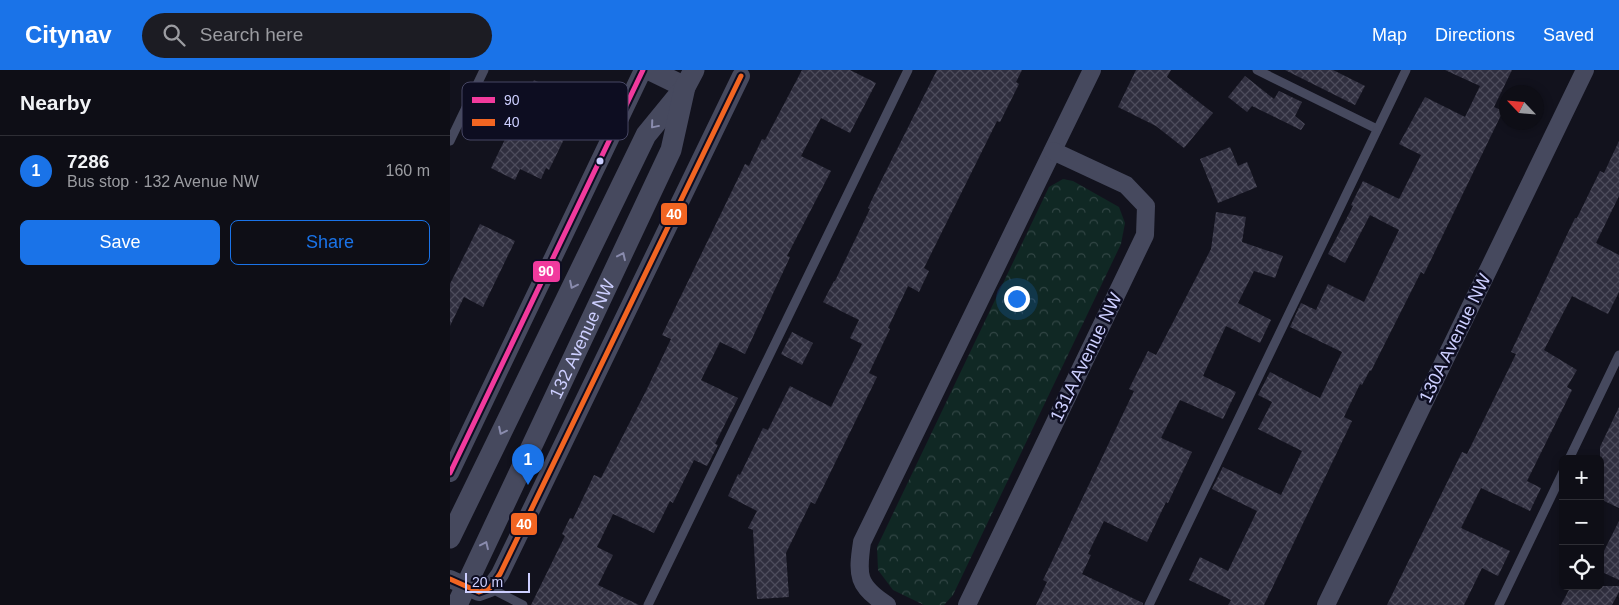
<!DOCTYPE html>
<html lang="en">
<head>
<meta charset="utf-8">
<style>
  body { margin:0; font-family:Helvetica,sans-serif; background:#1c1c23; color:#f1f3f6 }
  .controls { position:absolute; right:15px; bottom:15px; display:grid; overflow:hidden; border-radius:8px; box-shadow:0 2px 8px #0003 }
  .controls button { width:45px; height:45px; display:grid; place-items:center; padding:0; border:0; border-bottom:1px solid #2e2e35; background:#0e0e16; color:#f1f3f6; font:25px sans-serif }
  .compass { position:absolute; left:1049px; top:15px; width:45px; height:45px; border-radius:50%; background:#0e0e16; box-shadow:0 2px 8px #0003; rotate:296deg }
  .scale { position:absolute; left:15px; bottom:12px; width:65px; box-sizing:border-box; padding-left:5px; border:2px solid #cdcfff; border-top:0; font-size:14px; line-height:18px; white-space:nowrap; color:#cdcfff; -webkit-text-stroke:4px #0d0d21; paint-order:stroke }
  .you { position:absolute; left:566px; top:228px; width:18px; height:18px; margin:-12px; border:4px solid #fff; border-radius:50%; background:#1a73e8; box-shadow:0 0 0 8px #1a73e833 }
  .badge { display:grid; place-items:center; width:32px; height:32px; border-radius:50%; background:#1a73e8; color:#fff; font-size:16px; font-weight:700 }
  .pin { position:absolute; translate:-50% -41px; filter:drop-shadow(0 1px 2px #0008) }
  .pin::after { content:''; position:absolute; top:26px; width:18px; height:15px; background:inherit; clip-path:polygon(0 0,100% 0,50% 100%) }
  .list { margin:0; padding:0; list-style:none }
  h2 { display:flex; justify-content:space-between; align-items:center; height:65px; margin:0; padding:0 20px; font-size:21px }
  h2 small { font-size:16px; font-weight:400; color:#9b9ca1 }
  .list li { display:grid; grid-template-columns:32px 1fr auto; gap:15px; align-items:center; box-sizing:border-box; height:70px; padding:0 20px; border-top:1px solid #2e2e35 }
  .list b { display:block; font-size:19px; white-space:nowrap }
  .list p { margin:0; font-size:16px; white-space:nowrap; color:#9b9ca1 }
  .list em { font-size:16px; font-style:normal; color:#9b9ca1 }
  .actions { display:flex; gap:10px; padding:15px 20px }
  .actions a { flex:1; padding:11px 0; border:1px solid #1a73e8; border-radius:8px; text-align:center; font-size:18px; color:#1a73e8 }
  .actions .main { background:#1a73e8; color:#fff }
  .icon { flex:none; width:28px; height:28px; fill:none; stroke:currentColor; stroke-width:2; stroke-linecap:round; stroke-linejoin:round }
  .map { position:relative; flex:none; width:1169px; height:535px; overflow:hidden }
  header { display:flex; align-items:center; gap:30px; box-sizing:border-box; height:70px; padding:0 25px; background:#1a73e8; color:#fff }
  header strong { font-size:24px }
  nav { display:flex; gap:28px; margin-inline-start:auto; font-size:18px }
  .search { width:350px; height:45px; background:#1c1c23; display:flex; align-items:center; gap:12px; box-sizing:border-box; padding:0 18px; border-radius:28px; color:#9b9ca1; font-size:19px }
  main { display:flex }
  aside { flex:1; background:#0e0e16 }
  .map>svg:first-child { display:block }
  .park { fill:url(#park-crowns) }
  .building { fill:url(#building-cross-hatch) }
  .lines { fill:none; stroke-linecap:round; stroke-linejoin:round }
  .service { stroke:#46495e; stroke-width:9 }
  .minor { stroke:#46495e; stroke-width:18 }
  .tertiary { stroke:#46495e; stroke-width:21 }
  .bus-1-casing { stroke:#0d0d21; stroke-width:9 }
  .bus-2-casing { stroke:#0d0d21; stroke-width:9 }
  .bus-1 { stroke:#f13a9d; stroke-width:5 }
  .bus-2 { stroke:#f26522; stroke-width:5 }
  .oneway { stroke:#8a8cae }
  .bus-dot { fill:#cdcfff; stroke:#0d0d21; stroke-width:2 }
  .labels { text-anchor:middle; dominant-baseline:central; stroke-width:5; stroke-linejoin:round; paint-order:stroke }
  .street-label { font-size:18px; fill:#cdcfff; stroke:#0d0d21 }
  .key { fill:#0d0d21; stroke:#474764; stroke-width:1 }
  .key-label { font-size:14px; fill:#cdcfff }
  .line-badge { stroke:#0d0d21; stroke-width:2 }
  .badge-label { font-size:14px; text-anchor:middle; font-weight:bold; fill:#fff }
</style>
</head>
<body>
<header>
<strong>Citynav</strong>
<div class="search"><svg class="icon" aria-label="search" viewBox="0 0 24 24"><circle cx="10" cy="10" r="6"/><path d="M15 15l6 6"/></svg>Search here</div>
<nav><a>Map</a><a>Directions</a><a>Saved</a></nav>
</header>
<main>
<aside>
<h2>Nearby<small></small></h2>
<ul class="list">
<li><span class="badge">1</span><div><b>7286</b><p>Bus stop · 132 Avenue NW</p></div><em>160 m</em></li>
</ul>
<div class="actions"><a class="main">Save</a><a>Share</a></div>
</aside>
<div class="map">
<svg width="1169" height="535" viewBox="0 0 1169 535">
  <defs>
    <pattern id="park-crowns" width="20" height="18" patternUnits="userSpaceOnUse" patternTransform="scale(1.25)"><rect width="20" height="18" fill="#102824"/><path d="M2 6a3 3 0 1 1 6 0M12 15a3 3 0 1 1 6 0" fill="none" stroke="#324645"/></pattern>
    <pattern id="building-cross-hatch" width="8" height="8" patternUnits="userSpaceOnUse" patternTransform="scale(1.25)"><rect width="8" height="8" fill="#302f3f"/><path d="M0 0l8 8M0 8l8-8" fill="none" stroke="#4d4c5c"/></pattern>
  </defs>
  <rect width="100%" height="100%" fill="#12121d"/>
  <path class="park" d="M613,109L623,111L669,137L675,153L671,174L503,525L494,535H474L443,520L428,500L427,477L599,117Z"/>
  <g class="building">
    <path d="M352,0H400L426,13L400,63L371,48L351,86L381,101L337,186L340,187L295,284L270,272L251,310L288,328L265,374L268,375L257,396L244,390L223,433L220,431L204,463L163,444L147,477L163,485L148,515L189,535H81L115,466L112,464L120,448L123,449L144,405L151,408L196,321L221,269L212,265L295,94L299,96L312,69L315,70Z"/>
    <path d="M487,0H572L566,12L569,14L550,52L547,51L474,198L479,201L469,222L458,216L438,258L440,259L419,303L427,307L365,434L361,432L336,483L339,527L307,529L303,460L298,458L307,441L278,426L288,404L290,405L313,358L318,360L340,316L381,337L412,274L400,268L409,250L373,232L384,211H385L420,139L418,138L429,115Z"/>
    <path d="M686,0H721L717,7L763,43L734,78L706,56L668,37Z"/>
    <path d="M835,0H883L915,16L905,35Z"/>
    <path d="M995,0H1062L1044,37L1053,41L974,204L971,202L921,301L920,300L912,315L910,314L894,347L902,351L814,535H778L781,530L739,510L750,487L778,501L807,441L762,419L773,397L831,425L852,381L808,359L822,332L808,325L820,302L870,328L892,282L840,257L851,233L866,240L878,214L914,232L949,160L920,145L895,193L878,184L903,136L901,135L913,111L949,129L971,85L949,74L975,27L1015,47L1030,16Z"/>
    <path d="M795,6L824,29L829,21L852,32L845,46L855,54L851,60L802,36L797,42L778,27Z"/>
    <path d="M84,10L115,26L109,37L123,43L115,61L117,63L99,100L96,98L91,109L70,99L65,110L41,98Z"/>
    <path d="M1169,71V126L1146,173L1169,185V222L1158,244L1122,226L1094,280L1127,300L1117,317L1122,320L1077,411L1091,418L1080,441L1031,418L1011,458L1060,481L1048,506L1032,498L1014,535H937L1012,382L1017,384L1066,284L1061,282L1125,148H1127L1150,101L1154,103Z"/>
    <path d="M780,77L788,96L797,92L807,117L768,133L750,89Z"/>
    <path d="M766,142L796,147L792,172L833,186L825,208L804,201L788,233L821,250L810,273L776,256L753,306L786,322L773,349L730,330L711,368L742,382L718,433L716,432L697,472L654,451L638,484L641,485L632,504L693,533V535H586L597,512L593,510L684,321L679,319L698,281L706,285L761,179Z"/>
    <path d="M30,154L65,171L33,237L14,227L0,256V214Z"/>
    <path d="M342,262L363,273L352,295L331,284Z"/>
    <path d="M1169,337V438L1150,429V377Z"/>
    <path d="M1169,451V510L1150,501V489Z"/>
    <path d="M1121,516H1169V522L1162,535H1111Z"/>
  </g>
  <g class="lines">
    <g class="service">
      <path d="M807,0L927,59"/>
      <path d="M0,71L34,0"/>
      <path d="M1119,389L1169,285"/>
      <path d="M40,518L73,535"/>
      <path d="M198,535L458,0"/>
      <path d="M699,535L956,0"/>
      <path d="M1049,535L1113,402"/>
    </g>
    <g class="minor">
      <path d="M0,403L193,0"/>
      <path d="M0,509L29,522L40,518L50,504L291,6"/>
      <path d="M437,535C407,516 407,505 412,472L642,0"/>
      <path d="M517,535L695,165L696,136L676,115L603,81"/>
      <path d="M876,535L1135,0"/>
    </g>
    <g class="tertiary">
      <path d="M200,0L235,17"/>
      <path d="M0,468L196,65L232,21"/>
      <path id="s1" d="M7,535L221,80L235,17L244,0"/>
    </g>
    <g class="bus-1-casing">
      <path id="bus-1" d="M0,403L193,0"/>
    </g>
    <g class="bus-2-casing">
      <path id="bus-2" d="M0,509L29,522L40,518L50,504L291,6"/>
    </g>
    <use href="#bus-1" class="bus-1"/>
    <use href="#bus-2" class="bus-2"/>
  </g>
  <defs><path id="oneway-chevron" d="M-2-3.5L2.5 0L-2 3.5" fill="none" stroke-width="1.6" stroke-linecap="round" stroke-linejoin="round" transform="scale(1.25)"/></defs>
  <g class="oneway">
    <use href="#oneway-chevron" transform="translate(204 55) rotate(130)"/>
    <use href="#oneway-chevron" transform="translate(172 186) rotate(-65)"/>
    <use href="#oneway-chevron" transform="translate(123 215) rotate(116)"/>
    <use href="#oneway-chevron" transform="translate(52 361) rotate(116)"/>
    <use href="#oneway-chevron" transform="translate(35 475) rotate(-65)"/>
  </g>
  <circle class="bus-dot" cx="150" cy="91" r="4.5"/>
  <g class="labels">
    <g class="street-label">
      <text transform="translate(1005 268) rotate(-64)">130A Avenue NW</text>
      <text stroke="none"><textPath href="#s1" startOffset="294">132 Avenue NW</textPath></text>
      <text transform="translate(636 287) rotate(-64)">131A Avenue NW</text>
    </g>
  </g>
  <rect x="12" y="12" width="166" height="58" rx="8" class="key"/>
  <rect x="22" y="27" width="23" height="6" fill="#f13a9d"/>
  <rect x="22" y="49" width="23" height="7" fill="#f26522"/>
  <g class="key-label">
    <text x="54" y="35">90</text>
    <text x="54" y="57">40</text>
  </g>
  <g class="line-badge">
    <rect x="210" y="132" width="28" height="24" rx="5" fill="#f26522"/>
    <rect x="82" y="190" width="29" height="23" rx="5" fill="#f13a9d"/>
    <rect x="60" y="442" width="28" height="24" rx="5" fill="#f26522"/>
  </g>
  <g class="badge-label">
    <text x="224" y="149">40</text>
    <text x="96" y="206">90</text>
    <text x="74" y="459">40</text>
  </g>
</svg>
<div class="controls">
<button>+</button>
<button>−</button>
<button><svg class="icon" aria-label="locate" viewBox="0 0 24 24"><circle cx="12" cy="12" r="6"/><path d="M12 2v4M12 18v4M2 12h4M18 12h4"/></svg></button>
</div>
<svg class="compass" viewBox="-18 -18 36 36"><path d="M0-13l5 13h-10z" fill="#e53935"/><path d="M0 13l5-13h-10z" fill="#9b9ca1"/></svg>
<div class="scale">20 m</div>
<div class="you"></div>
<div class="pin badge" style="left:78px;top:415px">1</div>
</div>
</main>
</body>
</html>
